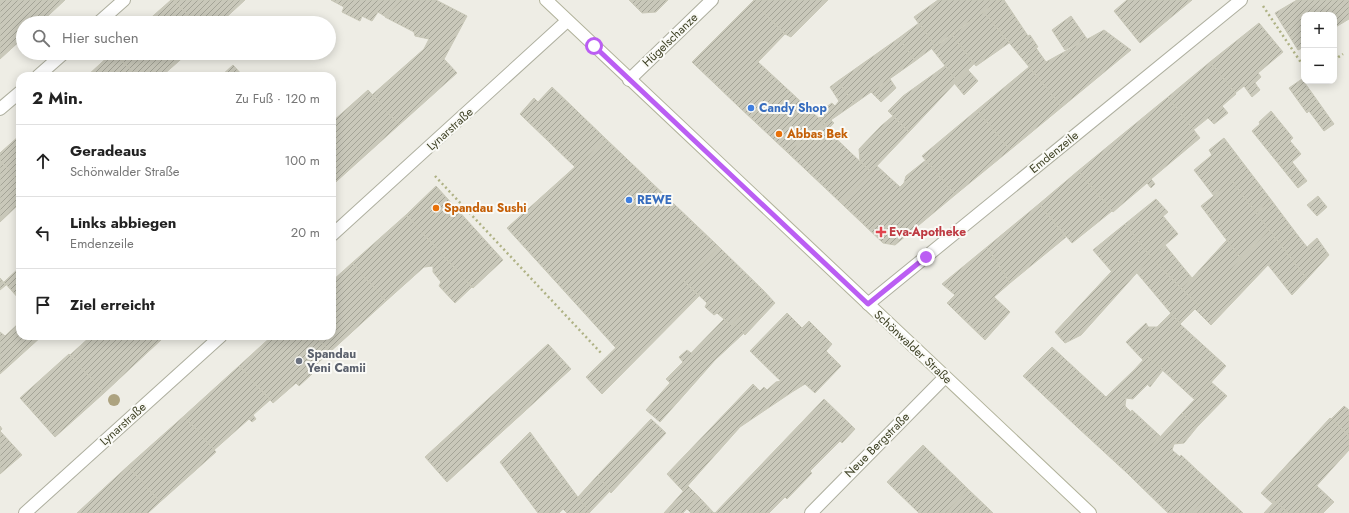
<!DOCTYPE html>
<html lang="de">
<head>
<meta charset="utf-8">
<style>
  body { margin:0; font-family:Jost,sans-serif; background:#f6f6f6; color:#222 }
  .controls { position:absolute; right:12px; top:12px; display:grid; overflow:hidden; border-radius:8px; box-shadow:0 2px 10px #0003 }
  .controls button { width:36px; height:36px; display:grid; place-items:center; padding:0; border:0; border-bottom:1px solid #e0e0e0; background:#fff; color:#222; font:20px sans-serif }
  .stop { position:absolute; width:12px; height:12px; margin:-9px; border:3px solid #bb5ef3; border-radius:50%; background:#fff }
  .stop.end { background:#bb5ef3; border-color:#fff; box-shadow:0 1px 4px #0008 }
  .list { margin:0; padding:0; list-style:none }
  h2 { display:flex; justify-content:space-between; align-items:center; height:52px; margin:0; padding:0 16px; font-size:17px }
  h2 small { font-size:13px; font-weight:400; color:#767676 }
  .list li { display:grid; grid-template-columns:26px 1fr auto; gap:12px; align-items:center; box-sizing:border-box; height:72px; padding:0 16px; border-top:1px solid #e0e0e0 }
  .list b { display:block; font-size:15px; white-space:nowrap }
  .list p { margin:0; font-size:13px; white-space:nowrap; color:#767676 }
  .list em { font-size:13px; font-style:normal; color:#767676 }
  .icon { flex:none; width:22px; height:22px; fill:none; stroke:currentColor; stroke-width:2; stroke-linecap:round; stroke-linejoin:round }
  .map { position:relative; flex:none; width:1349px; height:513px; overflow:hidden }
  .search { position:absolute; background:#fff; box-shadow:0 2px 10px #0003; left:16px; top:16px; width:320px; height:44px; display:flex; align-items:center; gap:10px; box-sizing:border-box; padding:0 14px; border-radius:22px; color:#767676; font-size:15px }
  .panel { position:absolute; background:#fff; box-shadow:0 2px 10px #0003; left:16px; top:72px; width:320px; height:268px; border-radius:12px }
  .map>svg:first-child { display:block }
  .building { fill:url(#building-hatch); stroke:#c8c7b7 }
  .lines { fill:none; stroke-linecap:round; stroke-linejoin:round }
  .street-casing { stroke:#aeaf9f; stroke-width:14 }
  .secondary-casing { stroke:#b1b29a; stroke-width:14 }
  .path { stroke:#afb285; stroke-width:2.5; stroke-dasharray:2 3; stroke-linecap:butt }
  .street { stroke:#fff; stroke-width:12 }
  .secondary { stroke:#fff; stroke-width:12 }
  .tree { fill:#ada380 }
  .route { stroke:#bb5ef3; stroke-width:5 }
  .shop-dot { fill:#3f7fe0; stroke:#fafaf6; stroke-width:1.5 }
  .food-dot { fill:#e8710a; stroke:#fafaf6; stroke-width:1.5 }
  .health-dot { fill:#e0444e; stroke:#fafaf6; stroke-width:1.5 }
  .worship-dot { fill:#6b7280; stroke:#fafaf6; stroke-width:1.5 }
  .labels { text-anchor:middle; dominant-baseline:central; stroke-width:4; stroke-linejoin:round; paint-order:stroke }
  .street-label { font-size:12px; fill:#3d4023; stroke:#fafaf6 }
  .shop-label { font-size:12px; font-weight:bold; fill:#366cbe; stroke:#fafaf6; text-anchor:start }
  .food-label { font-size:12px; font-weight:bold; fill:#c56008; stroke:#fafaf6; text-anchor:start }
  .health-label { font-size:12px; font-weight:bold; fill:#be3a42; stroke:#fafaf6; text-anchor:start }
  .worship-label { font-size:12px; font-weight:bold; fill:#5b616d; stroke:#fafaf6; text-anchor:start }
</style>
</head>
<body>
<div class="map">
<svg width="1349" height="513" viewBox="0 0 1349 513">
  <defs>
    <pattern id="building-hatch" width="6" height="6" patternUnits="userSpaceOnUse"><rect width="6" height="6" fill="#c9c8ba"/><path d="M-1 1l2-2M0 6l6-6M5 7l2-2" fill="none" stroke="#a4a497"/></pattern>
  </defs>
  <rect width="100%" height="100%" fill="#eeede5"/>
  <g class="building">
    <path d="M0,0H38L51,13L40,23H23V38L0,59Z"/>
    <path d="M38,0H65L51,13Z"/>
    <path d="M171,0H174L195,23H145Z"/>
    <path d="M174,0H245L220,23H195Z"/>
    <path d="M331,0H401L386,17L378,12L372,21L362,16L360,21L342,12L344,7Z"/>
    <path d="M401,0H436L467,16L444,59L457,73L399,125L372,95L424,49L429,39L415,36L414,32L385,17Z"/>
    <path d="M629,0H668L656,12L642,13Z"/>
    <path d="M754,0H828L791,37L785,34L753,1Z"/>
    <path d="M938,0H1000L935,46L914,17Z"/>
    <path d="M1000,0H1004L1028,36L1030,35L1038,47L1036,48L1046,62L1104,30L1131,50L1062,107L984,12Z"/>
    <path d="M1127,0H1192L1140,43L1114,11Z"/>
    <path d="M1297,0H1349V19L1334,28V15H1304V47L1298,50L1275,13Z"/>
    <path d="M753,1L785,34L758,62L770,73L738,106L692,62Z"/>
    <path d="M984,12L1009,43L976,66L952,35Z"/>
    <path d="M1071,16L1087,39L1065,50L1052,30Z"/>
    <path d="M919,23L935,46L915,61L899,38Z"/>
    <path d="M1259,23L1283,52L1258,73L1261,77L1255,83L1260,90L1252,97L1244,86L1235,93L1210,62Z"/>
    <path d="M952,35L974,64L957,81L932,49Z"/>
    <path d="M899,38L915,61L854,104L838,81Z"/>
    <path d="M112,53H115L136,76H87Z"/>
    <path d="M115,53H188L162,76H136Z"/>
    <path d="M1210,62L1236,94L1222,106L1228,113L1214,124L1208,118L1193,130L1168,97Z"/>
    <path d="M233,65L243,76H221Z"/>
    <path d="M945,66L957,81L909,132L888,111L903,96Z"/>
    <path d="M1029,67L1062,107L1010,150L977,110Z"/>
    <path d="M968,70L978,81L964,95L955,84Z"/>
    <path d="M770,73L825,124L787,152L738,106Z"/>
    <path d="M890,79L896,88L881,102L871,92Z"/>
    <path d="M1302,79L1334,124L1324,131L1309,111L1307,113L1289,88Z"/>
    <path d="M838,81L854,104L825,124L819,119L820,111L832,103L835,106L839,101L830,87Z"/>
    <path d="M552,87L606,139L575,167L520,114L534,98L538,102Z"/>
    <path d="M368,90L399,125L338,180L332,174V122Z"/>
    <path d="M1168,97L1200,138L1151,179L1155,184L1151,188L1147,183L1113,212L1078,171Z"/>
    <path d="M977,110L1010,150L955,195L922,156Z"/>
    <path d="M1271,111L1293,138L1290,141L1301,154L1292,162L1307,181L1298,188L1252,131L1260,124L1259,122Z"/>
    <path d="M893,116L909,132L871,172L860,161L859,149L881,126Z"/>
    <path d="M831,120L834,123L827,130L871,172L841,203L787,152Z"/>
    <path d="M20,135V183L0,161V153Z"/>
    <path d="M1224,138L1272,201L1256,213L1232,181L1214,196L1194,170L1212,155L1209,150Z"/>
    <path d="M606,139L719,247L616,348L507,228Z"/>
    <path d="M926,160L955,195L895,245L883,243L841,203L877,166L900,187L904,183L906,176Z"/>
    <path d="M0,161L20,183V203L0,222Z"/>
    <path d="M1078,171L1112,211L1072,243L1039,204Z"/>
    <path d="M332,174L338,180L332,186Z"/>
    <path d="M1232,181L1269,230L1241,259L1201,206Z"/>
    <path d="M436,186L503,260L473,288L406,215Z"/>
    <path d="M1318,196L1327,207L1317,216L1307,205Z"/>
    <path d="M1156,199L1168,212L1136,239L1125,224Z"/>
    <path d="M1272,201L1296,233L1281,245L1256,213Z"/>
    <path d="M1039,204L1066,237L1010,283L987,247Z"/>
    <path d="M406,215L472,287L455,303L439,286L441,282L433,272V266L424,267L386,301L352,263Z"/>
    <path d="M1163,216L1178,234L1151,257L1136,239Z"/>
    <path d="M1125,224L1139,242L1112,272L1093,250Z"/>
    <path d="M1269,230L1307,279L1292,295L1268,265L1211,325L1195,309Z"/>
    <path d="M1296,233L1307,247L1317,238L1329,255L1307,279L1281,245Z"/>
    <path d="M1227,240L1241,259L1198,306L1182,289Z"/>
    <path d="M1139,242L1151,257L1081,335L1065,343L1055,332Z"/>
    <path d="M1165,245L1192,278L1182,289L1151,257Z"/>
    <path d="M719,247L763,290L731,325L717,313L714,315L705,307L707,303L684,281Z"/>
    <path d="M987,247L1010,283L994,297L1010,312L985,340L947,303L955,295L942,284Z"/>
    <path d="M1151,257L1198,306L1180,324L1137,273Z"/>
    <path d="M352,263L386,301L330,352L315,336H332V281Z"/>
    <path d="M20,267V300L4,282Z"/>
    <path d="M0,278L6,285L0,290Z"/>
    <path d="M684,281L699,296L602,394L586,377Z"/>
    <path d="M763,290L775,303L745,335L733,323Z"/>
    <path d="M787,313L802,328L809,321L832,344L826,351L841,366L815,393L805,384L792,392L750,351Z"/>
    <path d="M1171,313L1180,324L1143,360L1126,342L1146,323L1148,327H1157Z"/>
    <path d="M724,319L731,325L733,323L744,333L715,360L660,422L646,410L670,383L666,379L683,362L679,357L687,350L691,353Z"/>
    <path d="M20,322V336H42L0,374V332L5,336Z"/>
    <path d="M1180,324L1226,366L1195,400L1147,356Z"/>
    <path d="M91,336H159L162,339L104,393L70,355Z"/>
    <path d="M272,336H315L330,352L309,371L312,374L299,386L296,383L273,403L239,366Z"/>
    <path d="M548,344L571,369L447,482L425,457Z"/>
    <path d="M1052,347L1106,397L1076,426L1023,376Z"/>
    <path d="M69,354L104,393L55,437L20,398Z"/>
    <path d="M1147,356L1163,370L1150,387L1134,370Z"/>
    <path d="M239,366L270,400L253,415L256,419L252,422L249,419L214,450L184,416Z"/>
    <path d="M1134,370L1148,384L1133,399L1126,398L1125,406L1131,412L1132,410L1160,436L1127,473L1076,426Z"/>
    <path d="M781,381L792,392L740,427L683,491L667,474L753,384L760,391L764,387L767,390L776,382Z"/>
    <path d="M1211,382L1227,396L1197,427L1182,413Z"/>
    <path d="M824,399L855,429L842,443L840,441L810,471L812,473L787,499L785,497L769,513H715Z"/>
    <path d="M1344,406L1349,410V436L1331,419Z"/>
    <path d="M1182,413L1197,427L1184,443L1174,444L1172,450L1180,457L1181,455L1215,487L1191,513H1168L1127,473Z"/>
    <path d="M184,416L216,452L160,502L128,466Z"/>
    <path d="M1330,418L1349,436V450L1292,513H1288L1275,501L1272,503L1261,493Z"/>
    <path d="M651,419L666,433L611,493L598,475Z"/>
    <path d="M0,426L2,429L0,431L22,455L0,474Z"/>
    <path d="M530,432L577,496L559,513H538L500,462Z"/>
    <path d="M923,445L968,489L946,513H919L887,482Z"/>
    <path d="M128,466L160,502L148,513H77Z"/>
    <path d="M598,475L610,491L589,513L578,497Z"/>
    <path d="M688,486L698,496L683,513H664Z"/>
    <path d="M1317,486L1334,502L1323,513H1292Z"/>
    <path d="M1215,487L1243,513H1191Z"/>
    <path d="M968,489L993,513H946Z"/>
    <path d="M577,496L578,497L590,513H567L563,509Z"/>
    <path d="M698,496L714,513H715H691L687,509Z"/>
    <path d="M1275,501L1288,513H1264Z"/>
  </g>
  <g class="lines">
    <g class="street-casing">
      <g id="street">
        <path d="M98,23L124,0"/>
        <path d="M38,76L64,53"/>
        <path d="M629,80L712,0"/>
        <path d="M0,109L20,92"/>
        <path d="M332,235L567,21"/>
        <path d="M868,304L1241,0"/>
        <path d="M25,513L221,336"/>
        <path d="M811,513L945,377"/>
      </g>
    </g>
    <g class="secondary-casing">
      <path id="secondary" d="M546,0L1090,513"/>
    </g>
    <g class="path">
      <path d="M1263,6L1304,67"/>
      <path d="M1334,60L1343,54"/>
      <path d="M435,176L602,354"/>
    </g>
    <use href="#street" class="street"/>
    <use href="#secondary" class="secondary"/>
  </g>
  <circle class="tree" cx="114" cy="400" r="6"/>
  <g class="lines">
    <path class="route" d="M594,46L868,304L926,257"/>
  </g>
  <g class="shop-dot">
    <circle cx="751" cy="108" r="4"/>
    <circle cx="629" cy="200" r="4"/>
  </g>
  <g class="food-dot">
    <circle cx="779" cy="134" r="4"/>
    <circle cx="436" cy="208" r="4"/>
  </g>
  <path class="health-dot" d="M879 226h4v4h4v4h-4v4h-4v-4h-4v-4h4z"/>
  <circle class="worship-dot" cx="299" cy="361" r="4"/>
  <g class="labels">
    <g class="street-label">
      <text transform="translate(670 40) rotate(-44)">Hügelschanze</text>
      <text transform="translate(450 129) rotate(-42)">Lynarstraße</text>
      <text transform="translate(1054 152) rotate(-39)">Emdenzeile</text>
      <text transform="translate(913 347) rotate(43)">Schönwalder Straße</text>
      <text transform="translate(123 424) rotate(-42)">Lynarstraße</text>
      <text transform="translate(877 445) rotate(-45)">Neue Bergstraße</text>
    </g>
    <g class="shop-label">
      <text x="759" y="108">Candy Shop</text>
      <text x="637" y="200">REWE</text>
    </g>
    <g class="food-label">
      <text x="787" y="134">Abbas Bek</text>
      <text x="444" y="208">Spandau Sushi</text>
    </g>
    <g class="health-label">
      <text x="889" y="232">Eva-Apotheke</text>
    </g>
    <g class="worship-label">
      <text x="307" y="354">Spandau<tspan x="307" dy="14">Yeni Camii</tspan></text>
    </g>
  </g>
</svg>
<div class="controls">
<button>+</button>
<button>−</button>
</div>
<div class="stop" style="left:594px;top:46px"></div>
<div class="stop end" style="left:926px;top:257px"></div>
<div class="search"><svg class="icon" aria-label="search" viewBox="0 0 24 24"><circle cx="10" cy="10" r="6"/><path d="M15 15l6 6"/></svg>Hier suchen</div>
<section class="panel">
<h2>2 Min.<small>Zu Fuß · 120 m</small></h2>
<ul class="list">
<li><svg class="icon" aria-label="ahead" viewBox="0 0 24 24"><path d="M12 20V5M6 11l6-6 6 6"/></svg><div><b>Geradeaus</b><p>Schönwalder Straße</p></div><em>100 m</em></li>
<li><svg class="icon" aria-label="left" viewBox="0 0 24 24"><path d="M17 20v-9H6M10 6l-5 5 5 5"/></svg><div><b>Links abbiegen</b><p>Emdenzeile</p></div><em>20 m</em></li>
<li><svg class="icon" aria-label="arrive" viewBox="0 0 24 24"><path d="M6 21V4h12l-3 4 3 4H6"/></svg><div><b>Ziel erreicht</b></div></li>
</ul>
</section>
</div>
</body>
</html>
